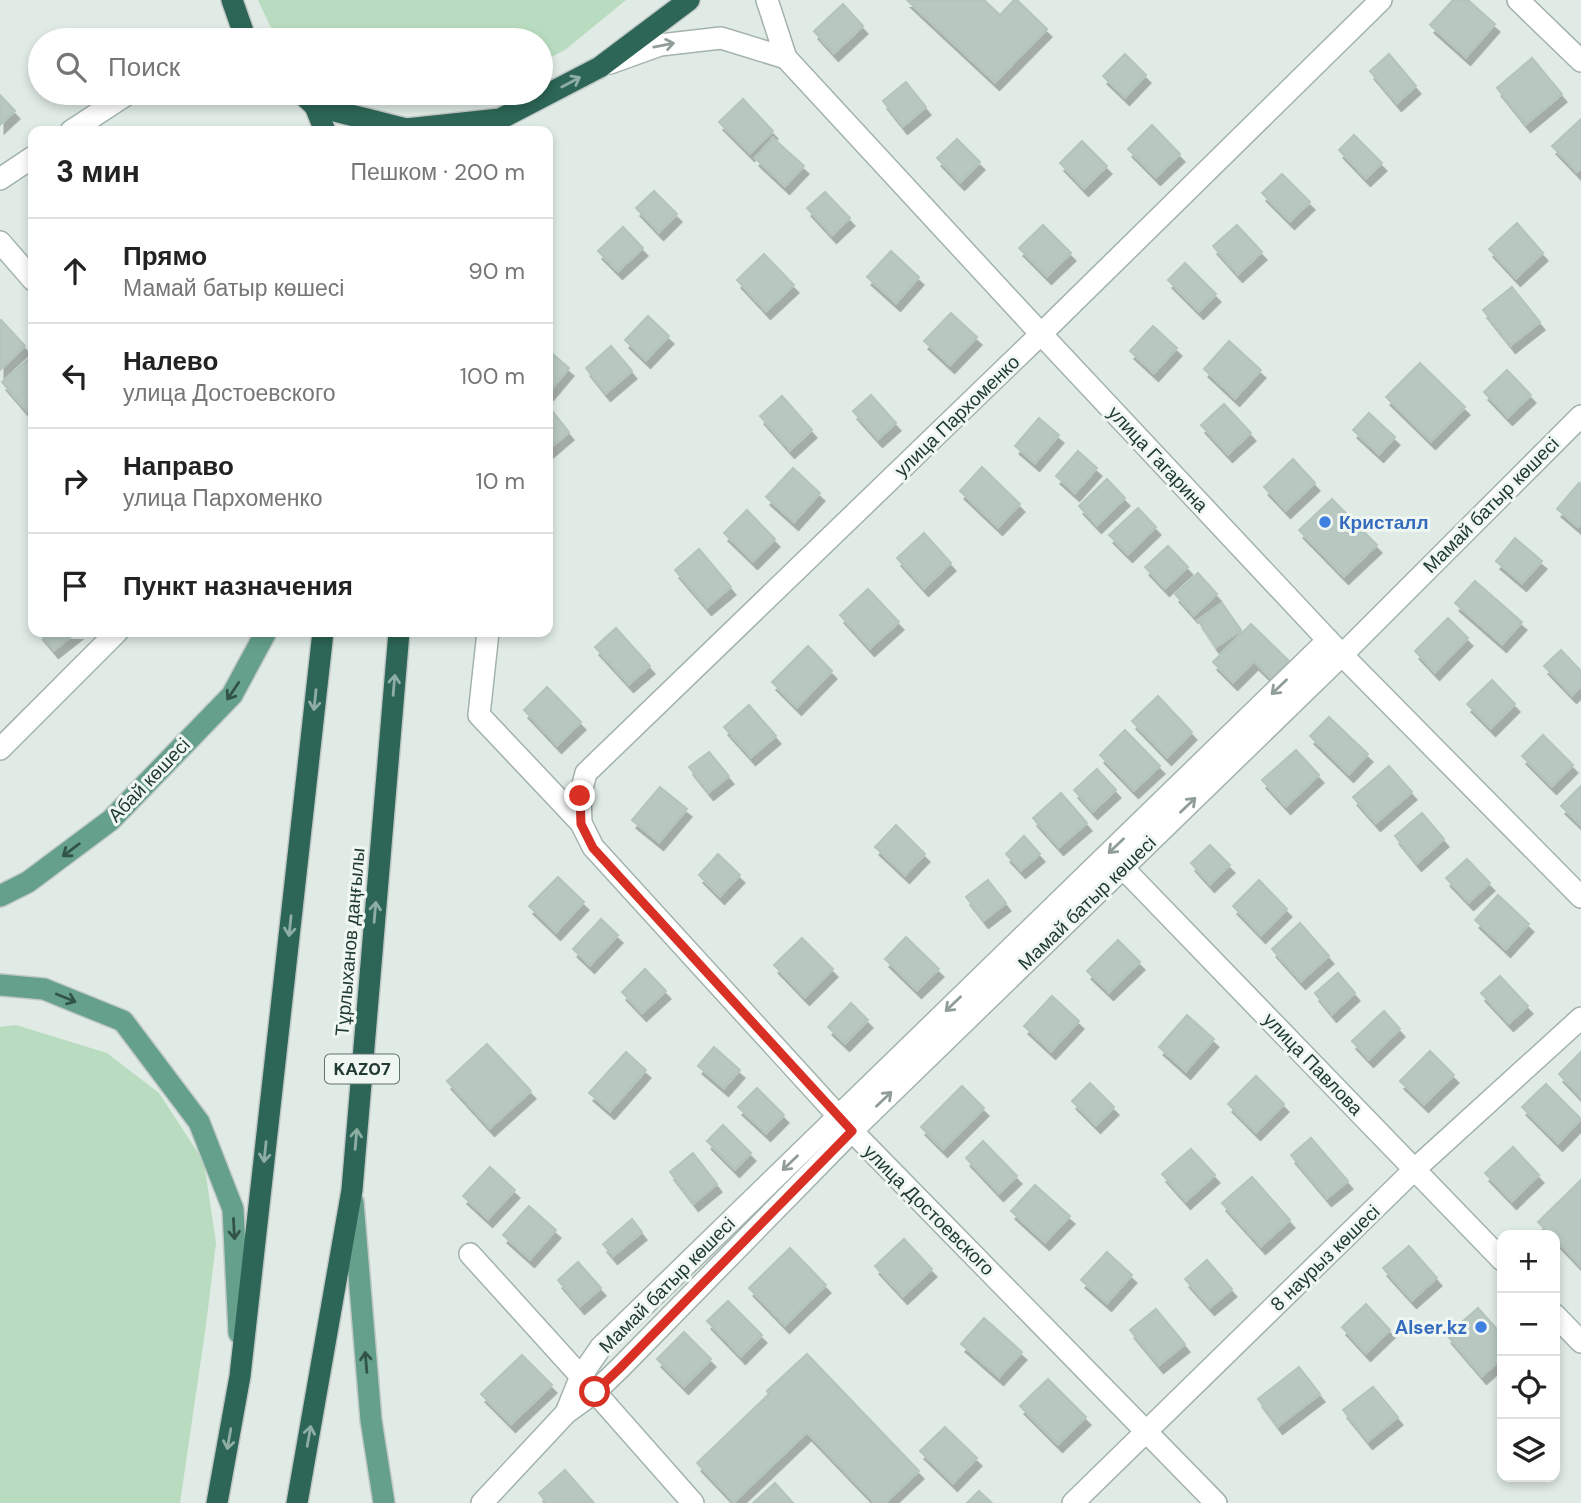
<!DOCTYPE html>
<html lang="ru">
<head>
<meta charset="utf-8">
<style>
  body { margin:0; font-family:"DM Sans",sans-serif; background:#f6f6f6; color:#222 }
  .controls { position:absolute; right:21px; bottom:21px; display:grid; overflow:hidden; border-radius:14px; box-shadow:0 4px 10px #0003 }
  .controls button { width:63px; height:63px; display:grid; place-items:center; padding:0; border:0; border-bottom:2px solid #e0e0e0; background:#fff; color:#222; font:35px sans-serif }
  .stop { position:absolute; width:21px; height:21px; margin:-16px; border:5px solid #d93025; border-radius:50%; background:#fff }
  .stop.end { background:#d93025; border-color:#fff; box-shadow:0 2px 7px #0008 }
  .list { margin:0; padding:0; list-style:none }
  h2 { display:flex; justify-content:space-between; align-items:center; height:91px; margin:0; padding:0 28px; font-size:30px }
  h2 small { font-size:23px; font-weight:400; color:#767676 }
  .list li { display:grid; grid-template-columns:46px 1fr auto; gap:21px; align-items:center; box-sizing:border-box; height:105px; padding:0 28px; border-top:2px solid #e0e0e0 }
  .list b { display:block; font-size:26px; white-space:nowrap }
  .list p { margin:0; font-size:23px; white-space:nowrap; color:#767676 }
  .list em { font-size:23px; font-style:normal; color:#767676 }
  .icon { flex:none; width:38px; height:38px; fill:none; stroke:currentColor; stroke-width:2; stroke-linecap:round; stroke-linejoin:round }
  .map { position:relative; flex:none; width:1581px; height:1503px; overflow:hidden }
  .search { position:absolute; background:#fff; box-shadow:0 4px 10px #0003; left:28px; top:28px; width:525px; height:77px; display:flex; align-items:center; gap:18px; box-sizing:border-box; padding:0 24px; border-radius:38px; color:#767676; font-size:26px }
  .panel { position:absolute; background:#fff; box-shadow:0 4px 10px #0003; left:28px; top:126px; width:525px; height:511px; border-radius:14px }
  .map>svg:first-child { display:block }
  .green { fill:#b9dcc0 }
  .building { fill:#b8c8c1; stroke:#b3c4bc; stroke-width:2; filter:url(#shadow) }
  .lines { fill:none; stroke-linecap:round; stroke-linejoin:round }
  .minor-casing { stroke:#a3b3ac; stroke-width:24 }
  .major-casing { stroke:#c1c8c6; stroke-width:24 }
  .highway-casing { stroke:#c1c8c6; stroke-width:24 }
  .minor { stroke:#fff; stroke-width:21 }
  .major { stroke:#65a08c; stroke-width:21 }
  .highway { stroke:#2d6656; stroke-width:21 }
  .oneway { stroke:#909d98 }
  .oneway2 { stroke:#8eaea4 }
  .oneway3 { stroke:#325448 }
  .route { stroke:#d93025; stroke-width:9 }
  .shop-dot { fill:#3f7fe0; stroke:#f0f7f3; stroke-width:2.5 }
  .labels { text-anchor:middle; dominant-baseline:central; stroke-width:6; stroke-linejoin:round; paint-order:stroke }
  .shield { fill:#f0f7f3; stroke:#5f736c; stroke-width:2 }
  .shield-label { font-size:18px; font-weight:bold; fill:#213b32 }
  .street-label { font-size:19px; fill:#213b32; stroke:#f0f7f3 }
  .shop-label { font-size:19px; font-weight:bold; fill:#366cbe; stroke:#f0f7f3; text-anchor:start }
</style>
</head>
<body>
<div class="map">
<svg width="1581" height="1503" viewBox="0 0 1581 1503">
  <defs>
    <filter id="shadow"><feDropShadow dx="4.5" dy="8" stdDeviation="0" flood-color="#0004"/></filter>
  </defs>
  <rect width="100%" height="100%" fill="#e0ebe5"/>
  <g class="green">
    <path d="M258,0H626L565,50L541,62V40H285L270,26Z"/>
    <path d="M370,93H462L398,102Z"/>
    <path d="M16,1025L107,1053L159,1093L204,1162L216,1243L206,1325L180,1503H0V1027Z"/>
  </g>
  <g class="building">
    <path d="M907,0H984L1000,15L1014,0H1017L1047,29L995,82Z"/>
    <path d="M1453,0H1468L1495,24L1466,57L1430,25Z"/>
    <path d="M843,4L863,26L834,53L814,31Z"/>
    <path d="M1125,54L1146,75L1125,97L1103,76Z"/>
    <path d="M1389,54L1416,86L1397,103L1370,71Z"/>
    <path d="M1532,58L1562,94L1526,124L1497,88Z"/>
    <path d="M906,82L926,107L903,126L883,101Z"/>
    <path d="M0,95L15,111L0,125Z"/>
    <path d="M743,99L773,131L750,153L719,122Z"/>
    <path d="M1581,119V169L1577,172L1552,146Z"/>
    <path d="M1152,125L1180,154L1156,177L1128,149Z"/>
    <path d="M1354,135L1382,163L1366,178L1339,150Z"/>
    <path d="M773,138L804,166L785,186L755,158Z"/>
    <path d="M957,139L980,162L960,182L937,158Z"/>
    <path d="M1082,141L1107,166L1084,188L1060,163Z"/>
    <path d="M1282,174L1310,202L1290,221L1262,193Z"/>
    <path d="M654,191L677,214L659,232L636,208Z"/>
    <path d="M825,192L850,218L832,235L807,208Z"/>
    <path d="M1517,223L1543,253L1516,278L1489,249Z"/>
    <path d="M1043,225L1071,253L1047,276L1019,248Z"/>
    <path d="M1237,225L1262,252L1238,274L1213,246Z"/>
    <path d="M623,227L643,248L618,271L598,251Z"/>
    <path d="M891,251L919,277L896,303L867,277Z"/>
    <path d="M764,254L794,285L766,311L737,280Z"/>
    <path d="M1185,263L1216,294L1199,311L1168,280Z"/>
    <path d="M1512,287L1540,322L1511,345L1483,310Z"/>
    <path d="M951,313L977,337L950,365L924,341Z"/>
    <path d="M648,316L669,336L646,360L625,340Z"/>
    <path d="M1,320L25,346L0,370V321Z"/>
    <path d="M1153,326L1177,348L1154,373L1130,351Z"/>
    <path d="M1229,341L1261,370L1235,398L1204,369Z"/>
    <path d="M611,346L632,371L606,393L586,368Z"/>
    <path d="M548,350L569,368L549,392L548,391Z"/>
    <path d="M33,355V405L27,411L2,382Z"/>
    <path d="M1420,363L1465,407L1431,441L1386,397Z"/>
    <path d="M1507,370L1531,395L1508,417L1484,392Z"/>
    <path d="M871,395L896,423L878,439L853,411Z"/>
    <path d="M782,396L812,430L790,450L760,416Z"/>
    <path d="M1224,404L1251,433L1228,454L1201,425Z"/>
    <path d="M549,407L569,432L548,450V408Z"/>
    <path d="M1369,413L1395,437L1379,454L1353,430Z"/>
    <path d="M1039,418L1059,435L1035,463L1015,446Z"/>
    <path d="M1078,451L1097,468L1075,493L1056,476Z"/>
    <path d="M1293,459L1315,483L1286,510L1264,487Z"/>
    <path d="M982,467L1020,504L998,527L960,491Z"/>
    <path d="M793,468L820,493L794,522L766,497Z"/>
    <path d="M1107,479L1125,498L1097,525L1079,506Z"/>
    <path d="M1579,483L1581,485V524L1578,527L1557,509Z"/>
    <path d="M1332,499L1377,545L1344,576L1299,530Z"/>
    <path d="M1138,508L1156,527L1128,554L1109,535Z"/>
    <path d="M747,510L775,539L753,561L724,533Z"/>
    <path d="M924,533L951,563L924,588L897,558Z"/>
    <path d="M1515,538L1542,561L1522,583L1496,561Z"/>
    <path d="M1168,546L1188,567L1165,588L1145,567Z"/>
    <path d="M699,549L731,587L707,607L675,570Z"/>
    <path d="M1198,573L1217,594L1194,615L1175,594Z"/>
    <path d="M1475,581L1522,622L1502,644L1455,603Z"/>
    <path d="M868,589L899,622L870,648L840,615Z"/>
    <path d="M1222,603L1241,630L1216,647L1198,620Z"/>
    <path d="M1448,618L1468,638L1435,672L1415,651Z"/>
    <path d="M1251,624L1289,661L1271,678L1254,661L1233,682L1213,662Z"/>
    <path d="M616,628L650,666L629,684L595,647Z"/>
    <path d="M39,632H77L54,650Z"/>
    <path d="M808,646L832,671L797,707L772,682Z"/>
    <path d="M1561,650L1581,671V686L1572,695L1544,666Z"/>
    <path d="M1492,680L1515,704L1491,728L1467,704Z"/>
    <path d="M547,687L581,722L557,745L524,710Z"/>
    <path d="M1158,696L1192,732L1167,757L1132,721Z"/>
    <path d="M749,705L776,736L751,757L724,727Z"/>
    <path d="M1329,717L1368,754L1349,774L1310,736Z"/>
    <path d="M1125,730L1160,766L1134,790L1100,755Z"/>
    <path d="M1543,735L1573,765L1552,786L1522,756Z"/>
    <path d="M1296,750L1319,775L1286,806L1262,780Z"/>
    <path d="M709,752L729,776L709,792L689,767Z"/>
    <path d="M1389,766L1412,792L1376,823L1353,797Z"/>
    <path d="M1097,769L1116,790L1093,811L1074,790Z"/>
    <path d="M1581,786V825L1561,806Z"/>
    <path d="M660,787L687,809L659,842L632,820Z"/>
    <path d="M1061,793L1087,823L1059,847L1033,818Z"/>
    <path d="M1422,813L1444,839L1417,863L1395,836Z"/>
    <path d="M896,825L925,854L905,875L875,847Z"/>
    <path d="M1024,836L1040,854L1021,870L1006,854Z"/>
    <path d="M1210,845L1230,865L1210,884L1191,863Z"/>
    <path d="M718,854L740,875L720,896L699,875Z"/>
    <path d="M1467,859L1490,883L1469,902L1446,878Z"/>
    <path d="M558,877L584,902L556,932L529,906Z"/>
    <path d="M988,880L1006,903L984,920L966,897Z"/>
    <path d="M1259,880L1287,909L1261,935L1233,906Z"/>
    <path d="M1498,895L1529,924L1506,949L1475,920Z"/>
    <path d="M601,919L618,935L590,965L573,949Z"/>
    <path d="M1300,923L1329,956L1301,981L1272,949Z"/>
    <path d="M906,937L939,969L917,990L885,959Z"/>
    <path d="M802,938L833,969L805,997L774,965Z"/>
    <path d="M1118,940L1140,962L1109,992L1087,971Z"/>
    <path d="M645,969L666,991L642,1013L622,992Z"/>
    <path d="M1338,973L1355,993L1332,1014L1315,993Z"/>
    <path d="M1500,976L1528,1006L1509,1023L1481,993Z"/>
    <path d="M1052,996L1079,1021L1051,1051L1024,1026Z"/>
    <path d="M851,1003L868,1020L845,1043L828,1027Z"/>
    <path d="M1384,1011L1400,1029L1369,1059L1352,1041Z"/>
    <path d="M1187,1015L1214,1039L1186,1071L1159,1047Z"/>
    <path d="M487,1044L531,1091L490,1128L447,1081Z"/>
    <path d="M714,1047L740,1070L724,1088L698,1066Z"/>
    <path d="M1430,1051L1454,1075L1424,1104L1400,1081Z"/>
    <path d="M626,1052L646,1070L610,1111L589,1093Z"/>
    <path d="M1581,1052V1097L1559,1074Z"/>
    <path d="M1256,1076L1284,1104L1256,1132L1228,1104Z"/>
    <path d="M1090,1083L1114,1107L1096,1125L1072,1101Z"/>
    <path d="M1546,1084L1581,1119L1558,1143L1522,1107Z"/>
    <path d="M962,1086L984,1108L943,1149L921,1127Z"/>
    <path d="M757,1088L784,1115L766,1133L738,1107Z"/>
    <path d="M723,1125L751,1153L735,1169L707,1141Z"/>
    <path d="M1311,1138L1348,1181L1327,1198L1291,1155Z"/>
    <path d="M983,1141L1017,1176L999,1193L966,1158Z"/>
    <path d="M1513,1147L1539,1175L1512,1201L1485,1173Z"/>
    <path d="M1191,1149L1215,1175L1186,1201L1162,1174Z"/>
    <path d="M693,1153L717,1184L694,1203L670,1172Z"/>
    <path d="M490,1167L515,1190L488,1219L463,1196Z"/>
    <path d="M1252,1177L1290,1220L1261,1246L1222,1203Z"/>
    <path d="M1581,1180V1266L1555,1239V1235H1551L1538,1222Z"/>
    <path d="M1035,1185L1070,1216L1045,1242L1011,1211Z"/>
    <path d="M529,1206L556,1230L530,1259L503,1235Z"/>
    <path d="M632,1219L642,1232L613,1256L603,1244Z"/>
    <path d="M904,1239L932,1269L903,1296L875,1266Z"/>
    <path d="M1409,1246L1437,1278L1412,1300L1383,1268Z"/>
    <path d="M790,1248L826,1285L785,1325L749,1288Z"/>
    <path d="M1107,1252L1132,1275L1107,1303L1081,1280Z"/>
    <path d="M1207,1260L1232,1289L1210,1307L1185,1279Z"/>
    <path d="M578,1262L601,1288L580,1306L558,1280Z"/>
    <path d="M728,1301L762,1335L741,1356L707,1321Z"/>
    <path d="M1366,1304L1390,1330L1366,1353L1342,1327Z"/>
    <path d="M1478,1308L1502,1335V1358L1482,1376L1447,1335Z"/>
    <path d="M1156,1309L1185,1344L1159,1365L1130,1330Z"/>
    <path d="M984,1318L1022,1352L999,1377L961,1344Z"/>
    <path d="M684,1332L711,1359L684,1386L657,1359Z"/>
    <path d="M807,1354L919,1471L885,1503H875L807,1432L734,1502L697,1463L769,1394L767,1391Z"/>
    <path d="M522,1355L552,1385L511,1424L481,1394Z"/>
    <path d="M1299,1367L1320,1394L1278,1426L1258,1399Z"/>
    <path d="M1048,1379L1086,1417L1058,1444L1020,1406Z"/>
    <path d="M1373,1387L1398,1417L1368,1441L1343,1410Z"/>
    <path d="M945,1427L977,1458L953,1483L920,1451Z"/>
    <path d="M565,1470L594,1503H547L539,1493Z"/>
    <path d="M775,1483L793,1503H753Z"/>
    <path d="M979,1491L992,1503H967Z"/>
  </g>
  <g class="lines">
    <g class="minor-casing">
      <g id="minor">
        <path d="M767,0L786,58L1041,334L1342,655L1581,897"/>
        <path d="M1518,0L1581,61"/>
        <path d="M610,63L660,45L721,38L786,58"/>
        <path d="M71,131L129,93"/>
        <path d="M0,179L33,157"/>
        <path d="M0,242L33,280"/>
        <path d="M488,632L479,715L581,823"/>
        <path d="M0,749L117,632"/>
        <path d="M1123,868L1502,1260"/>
        <path d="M470,1254L595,1392L693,1503"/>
        <path d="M1555,1315L1581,1342"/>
        <path d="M566,1413L581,1376L601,1347L1328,640"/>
        <path d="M482,1503L566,1413L595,1392L620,1368L852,1131L1342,655L1581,416"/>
        <path d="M1073,1503L1415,1169L1581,1018"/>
        <path d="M1216,1503L852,1131L593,847L581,823L580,796L586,773L1041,334L1381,0"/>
      </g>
    </g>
    <g class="major-casing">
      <g id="major">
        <path d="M0,896L28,882L111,820L232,695L266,632"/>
        <path d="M0,985L44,989L123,1021L199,1122L233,1209L239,1333"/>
        <path d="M353,1202L371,1420L384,1503"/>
      </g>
    </g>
    <g class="highway-casing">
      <g id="highway">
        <path d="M232,0L246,40"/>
        <path d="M301,93L315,106L406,129L500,119L600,67L689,0"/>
        <path d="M315,106L325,131"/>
        <path d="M217,1503L240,1376L323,632"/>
        <path d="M297,1503L352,1190L399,632"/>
      </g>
    </g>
    <use href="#minor" class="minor"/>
    <use href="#major" class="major"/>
    <use href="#highway" class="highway"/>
  </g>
  <defs><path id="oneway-shaft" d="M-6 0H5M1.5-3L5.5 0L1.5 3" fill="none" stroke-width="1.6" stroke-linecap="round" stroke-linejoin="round" transform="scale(1.75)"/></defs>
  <g class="oneway">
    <use href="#oneway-shaft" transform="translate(664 45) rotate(-11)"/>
    <use href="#oneway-shaft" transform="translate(1279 687) rotate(136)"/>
    <use href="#oneway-shaft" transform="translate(1188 805) rotate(-44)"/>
    <use href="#oneway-shaft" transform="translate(1116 846) rotate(136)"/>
    <use href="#oneway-shaft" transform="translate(953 1004) rotate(136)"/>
    <use href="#oneway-shaft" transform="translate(884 1099) rotate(-44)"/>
    <use href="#oneway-shaft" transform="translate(790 1163) rotate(136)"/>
  </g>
  <g class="oneway2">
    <use href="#oneway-shaft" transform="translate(571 82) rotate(-28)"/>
    <use href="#oneway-shaft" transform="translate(394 685) rotate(-85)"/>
    <use href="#oneway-shaft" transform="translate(315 700) rotate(96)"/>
    <use href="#oneway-shaft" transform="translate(375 912) rotate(-85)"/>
    <use href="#oneway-shaft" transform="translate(290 926) rotate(96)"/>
    <use href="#oneway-shaft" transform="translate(356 1139) rotate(-85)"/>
    <use href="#oneway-shaft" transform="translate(265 1152) rotate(96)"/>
    <use href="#oneway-shaft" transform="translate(309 1436) rotate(-80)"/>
    <use href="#oneway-shaft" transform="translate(229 1439) rotate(100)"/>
  </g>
  <g class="oneway3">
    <use href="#oneway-shaft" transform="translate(233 691) rotate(124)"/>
    <use href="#oneway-shaft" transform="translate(71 850) rotate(143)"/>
    <use href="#oneway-shaft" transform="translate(66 998) rotate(22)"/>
    <use href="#oneway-shaft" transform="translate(234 1229) rotate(87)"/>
    <use href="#oneway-shaft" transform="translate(366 1362) rotate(-95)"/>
  </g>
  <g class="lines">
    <path class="route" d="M580,796L581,824L593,848L852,1131L620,1368L595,1392"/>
  </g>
  <g class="shop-dot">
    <circle cx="1325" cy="522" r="7"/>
    <circle cx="1481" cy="1327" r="7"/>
  </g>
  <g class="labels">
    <rect class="shield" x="325" y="1054.5" width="74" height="29" rx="5"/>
    <g class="shield-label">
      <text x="362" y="1069">KAZ07</text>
    </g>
    <g class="street-label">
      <text transform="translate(957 416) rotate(-44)">улица Пархоменко</text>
      <text transform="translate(1158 459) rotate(47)">улица Гагарина</text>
      <text transform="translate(1491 505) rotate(-45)">Мамай батыр көшесі</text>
      <text transform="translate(149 780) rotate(-46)">Абай көшесі</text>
      <text transform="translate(1087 903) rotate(-44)">Мамай батыр көшесі</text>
      <text transform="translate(350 942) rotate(-85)">Тұрлыханов даңғылы</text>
      <text transform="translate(1313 1064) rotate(46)">улица Павлова</text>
      <text transform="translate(929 1210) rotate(45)">улица Достоевского</text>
      <text transform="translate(1325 1258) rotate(-44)">8 наурыз көшесі</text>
      <text transform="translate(667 1285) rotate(-45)">Мамай батыр көшесі</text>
    </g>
    <g class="shop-label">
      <text x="1339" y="522">Кристалл</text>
      <text x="1467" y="1327" text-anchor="end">Alser.kz</text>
    </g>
  </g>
</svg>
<div class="controls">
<button>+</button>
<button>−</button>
<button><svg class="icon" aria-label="locate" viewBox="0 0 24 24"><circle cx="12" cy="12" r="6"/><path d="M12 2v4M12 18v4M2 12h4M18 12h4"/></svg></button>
<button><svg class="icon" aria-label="layers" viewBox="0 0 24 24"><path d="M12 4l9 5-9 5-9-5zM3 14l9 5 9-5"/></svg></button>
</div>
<div class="stop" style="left:595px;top:1392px"></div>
<div class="stop end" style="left:580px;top:796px"></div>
<div class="search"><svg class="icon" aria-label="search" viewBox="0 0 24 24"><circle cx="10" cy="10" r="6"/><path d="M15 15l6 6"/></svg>Поиск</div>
<section class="panel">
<h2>3 мин<small>Пешком · 200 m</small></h2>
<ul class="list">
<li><svg class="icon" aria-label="ahead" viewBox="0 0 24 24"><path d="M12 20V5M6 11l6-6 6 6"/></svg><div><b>Прямо</b><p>Мамай батыр көшесі</p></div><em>90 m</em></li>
<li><svg class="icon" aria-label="left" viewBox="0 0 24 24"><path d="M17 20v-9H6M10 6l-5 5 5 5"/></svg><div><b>Налево</b><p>улица Достоевского</p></div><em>100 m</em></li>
<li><svg class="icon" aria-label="right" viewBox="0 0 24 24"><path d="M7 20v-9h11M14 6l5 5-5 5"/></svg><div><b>Направо</b><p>улица Пархоменко</p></div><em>10 m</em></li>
<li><svg class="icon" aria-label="arrive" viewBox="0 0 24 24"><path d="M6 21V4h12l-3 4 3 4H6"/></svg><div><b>Пункт назначения</b></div></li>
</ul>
</section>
</div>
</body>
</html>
